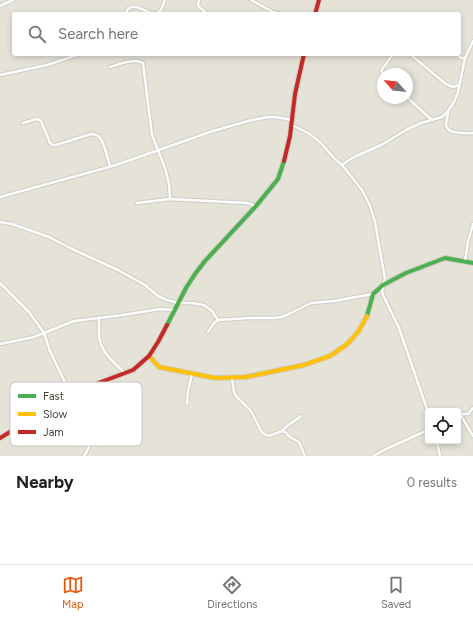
<!DOCTYPE html>
<html lang="en">
<head>
<meta charset="utf-8">
<style>
  body { margin:0; font-family:Figtree,sans-serif; background:#f6f6f6; color:#202124 }
  .controls { position:absolute; right:12px; bottom:12px; display:grid; overflow:hidden; border-radius:4px; box-shadow:0 2px 6px #0003 }
  .controls button { width:36px; height:36px; display:grid; place-items:center; padding:0; border:0; border-bottom:1px solid #e0e0e0; background:#fff; color:#202124; font:20px sans-serif }
  .compass { position:absolute; left:377px; top:68px; width:36px; height:36px; border-radius:50%; background:#fff; box-shadow:0 2px 6px #0003; rotate:297deg }
  .list { margin:0; padding:0; list-style:none }
  h2 { display:flex; justify-content:space-between; align-items:center; height:52px; margin:0; padding:0 16px; font-size:17px }
  h2 small { font-size:13px; font-weight:400; color:#757577 }
  .icon { flex:none; width:22px; height:22px; fill:none; stroke:currentColor; stroke-width:2; stroke-linecap:round; stroke-linejoin:round }
  .map { position:relative; flex:none; width:473px; height:456px; overflow:hidden }
  .search { position:absolute; background:#fff; box-shadow:0 2px 6px #0003; left:12px; right:12px; top:12px; height:44px; display:flex; align-items:center; gap:10px; box-sizing:border-box; padding:0 14px; border-radius:4px; color:#757577; font-size:15px }
  .sheet { height:108px; background:#fff }
  nav { display:flex; justify-content:space-around; align-items:center; box-sizing:border-box; height:56px; border-top:1px solid #e0e0e0; background:#fff; font-size:11px; color:#757577 }
  nav a { display:grid; justify-items:center; gap:2px }
  nav .on { color:#ea580c }
  .map>svg:first-child { display:block }
  .residential { fill:#e5e2d7; fill-rule:evenodd }
  .lines { fill:none; stroke-linecap:round; stroke-linejoin:round }
  .street-casing { stroke:#cdccc6; stroke-width:4.5 }
  .fast-casing { stroke:#d0cdc1; stroke-width:6 }
  .slow-casing { stroke:#d0cdc1; stroke-width:6 }
  .jam-casing { stroke:#d0cdc1; stroke-width:6 }
  .street { stroke:#fdfdfc; stroke-width:2.5 }
  .fast { stroke:#4caf50; stroke-width:4 }
  .slow { stroke:#ffc107; stroke-width:4 }
  .jam { stroke:#c62828; stroke-width:4 }
  .key { fill:#fff; stroke:#c8c6c3; stroke-width:1 }
  .key-label { font-size:11px; fill:#474236 }
</style>
</head>
<body>
<div class="map">
<svg width="473" height="456" viewBox="0 0 473 456">
  <rect width="100%" height="100%" fill="#f1f0ea"/>
  <path class="residential" d="M0,0H473V456H0ZM14,14H459V54H14ZM383,74H407V98H383ZM428,411H458V441H428Z"/>
  <g class="lines">
    <g class="street-casing">
      <g id="street">
        <path d="M199,0L198,4L199,7L208,14"/>
        <path d="M251,0L273,12L280,14"/>
        <path d="M0,6L13,0"/>
        <path d="M125,14L127,10L131,7H137L153,14L158,13L161,10L165,0"/>
        <path d="M410,54L446,84L453,87L459,85"/>
        <path d="M456,54L461,58H465"/>
        <path d="M110,67C119,64 134,58 143,63L152,135L165,168L169,184L170,199"/>
        <path d="M384,74L381,71L393,54"/>
        <path d="M0,75L47,65L80,54"/>
        <path d="M407,96L412,102L432,120"/>
        <path d="M448,112C448,116 446,121 446,125C448,135 465,133 473,133"/>
        <path d="M23,123L33,120L38,119L41,121L50,143L52,145H56L91,134C95,134 98,135 100,138C104,142 108,160 110,166"/>
        <path d="M292,125L308,133L320,142L334,158L342,165L362,190L370,206L375,222L385,279L382,291L383,295L399,328L428,412"/>
        <path d="M342,165L352,158L383,144L406,130L421,123L442,117L448,111L454,102L458,92L465,58L473,41"/>
        <path d="M0,197L116,165L213,131L252,120L268,117H276L292,120"/>
        <path d="M137,203L170,199L247,203L256,206"/>
        <path d="M0,222L12,224L49,237L70,248L118,270L145,285L158,296L167,300L179,303H192L204,305L212,311L218,320"/>
        <path d="M465,261L468,241L473,224"/>
        <path d="M0,283L29,312L44,333L50,351L71,395"/>
        <path d="M99,318C99,324 99,331 99,337C101,352 114,363 125,373"/>
        <path d="M208,332L214,323L218,320L250,318H274L282,317L291,313L311,303L334,301L373,294"/>
        <path d="M0,344L34,337L74,321L123,315L160,309L175,310"/>
        <path d="M232,378L234,392L236,396L251,411L261,431L264,434L269,436L282,431L285,432L290,437L299,442L305,456"/>
        <path d="M82,390C82,399 82,408 83,416C85,432 95,441 84,456"/>
        <path d="M187,404L188,391L192,374"/>
        <path d="M460,414L473,436"/>
        <path d="M458,415L460,414H468L473,408"/>
        <path d="M282,431L287,426L301,416"/>
        <path d="M437,441L440,456"/>
        <path d="M373,456L386,449L428,430"/>
      </g>
    </g>
    <g class="fast-casing">
      <g id="fast">
        <path d="M367,316L373,294L383,285L406,273L445,258L473,263"/>
        <path d="M167,325L186,288L195,274L205,261L256,206L278,179L284,161"/>
      </g>
    </g>
    <g class="slow-casing">
      <path id="slow" d="M149,356L159,367L215,378L246,377L304,365L330,356L346,345L350,341L358,332L367,316"/>
    </g>
    <g class="jam-casing">
      <g id="jam">
        <path d="M315,14L319,0"/>
        <path d="M284,161L290,136L295,94L304,54"/>
        <path d="M0,438L71,395L101,382L133,370L149,356L158,342L167,325"/>
      </g>
    </g>
    <use href="#street" class="street"/>
    <use href="#fast" class="fast"/>
    <use href="#slow" class="slow"/>
    <use href="#jam" class="jam"/>
  </g>
  <rect x="10" y="382" width="132" height="64" rx="6" class="key"/>
  <rect x="18" y="394" width="18" height="4" fill="#4caf50"/>
  <rect x="18" y="412" width="18" height="4" fill="#ffc107"/>
  <rect x="18" y="430" width="18" height="4" fill="#c62828"/>
  <g class="key-label">
    <text x="43" y="400">Fast</text>
    <text x="43" y="418">Slow</text>
    <text x="43" y="436">Jam</text>
  </g>
</svg>
<div class="controls">
<button><svg class="icon" aria-label="locate" viewBox="0 0 24 24"><circle cx="12" cy="12" r="6"/><path d="M12 2v4M12 18v4M2 12h4M18 12h4"/></svg></button>
</div>
<svg class="compass" viewBox="-18 -18 36 36"><path d="M0-13l5 13h-10z" fill="#e53935"/><path d="M0 13l5-13h-10z" fill="#757577"/></svg>
<div class="search"><svg class="icon" aria-label="search" viewBox="0 0 24 24"><circle cx="10" cy="10" r="6"/><path d="M15 15l6 6"/></svg>Search here</div>
</div>
<section class="sheet">
<h2>Nearby<small>0 results</small></h2>
<ul class="list">
</ul>
</section>
<nav>
<a class="on"><svg class="icon" aria-label="map" viewBox="0 0 24 24"><path d="M3 6l6-2 6 2 6-2v14l-6 2-6-2-6 2zM9 4v14M15 6v14"/></svg>Map</a>
<a><svg class="icon" aria-label="directions" viewBox="0 0 24 24"><path d="M12 3l9 9-9 9-9-9zM9 14v-3h6M13 9l2 2-2 2"/></svg>Directions</a>
<a><svg class="icon" aria-label="saved" viewBox="0 0 24 24"><path d="M7 4h10v16l-5-4-5 4z"/></svg>Saved</a>
</nav>
</body>
</html>
